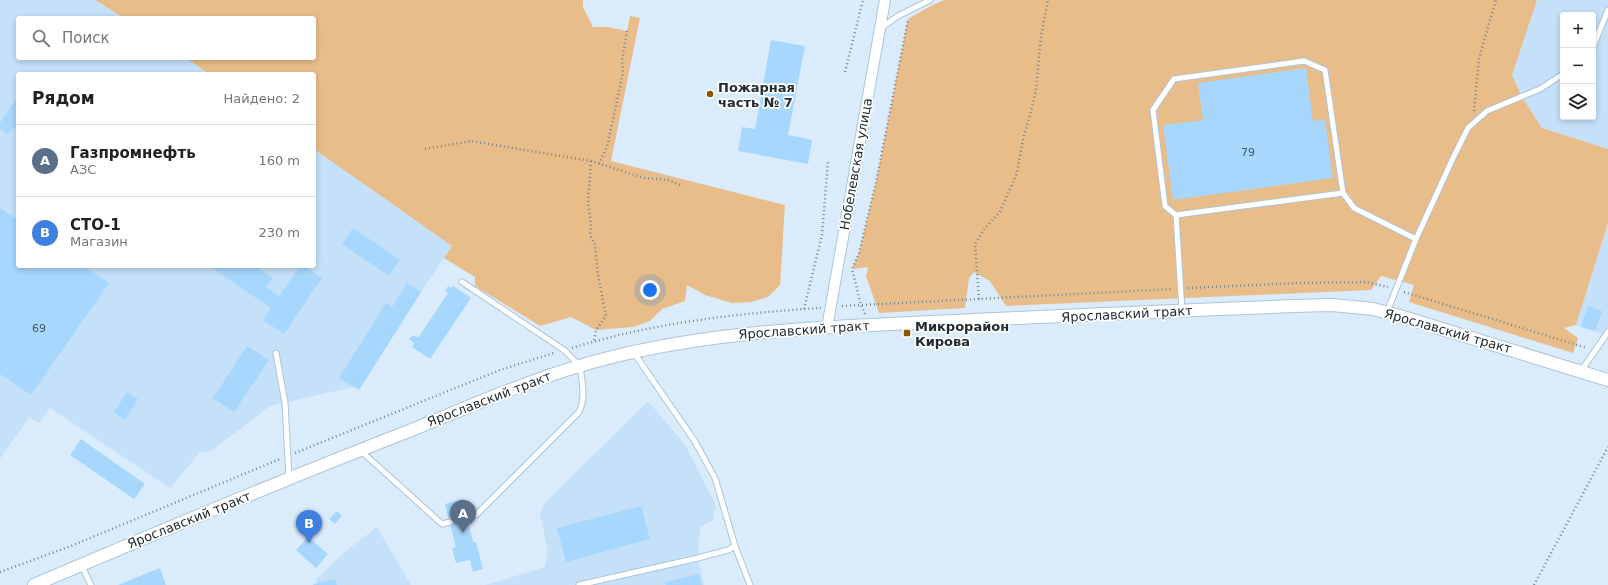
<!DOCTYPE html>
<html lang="ru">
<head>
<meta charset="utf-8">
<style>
  body { margin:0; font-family:"DejaVu Sans",sans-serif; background:#f6f6f6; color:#222 }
  .controls { position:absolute; right:12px; top:12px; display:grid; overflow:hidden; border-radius:4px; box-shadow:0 2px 6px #0003 }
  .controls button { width:36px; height:36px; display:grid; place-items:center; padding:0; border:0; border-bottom:1px solid #e0e0e0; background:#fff; color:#222; font:20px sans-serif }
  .you { position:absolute; left:650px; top:290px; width:14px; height:14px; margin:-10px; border:3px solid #fff; border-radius:50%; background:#1a73e8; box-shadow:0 0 0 6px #1a73e833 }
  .badge { display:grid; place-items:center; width:26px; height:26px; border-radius:50%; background:#850; color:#fff; font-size:13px; font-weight:700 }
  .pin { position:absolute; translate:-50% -33px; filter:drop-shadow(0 1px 2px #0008) }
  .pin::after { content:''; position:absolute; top:21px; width:14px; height:12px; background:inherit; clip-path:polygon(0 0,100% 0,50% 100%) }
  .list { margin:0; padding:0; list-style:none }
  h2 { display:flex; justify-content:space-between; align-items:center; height:52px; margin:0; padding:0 16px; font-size:17px }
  h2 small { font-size:13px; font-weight:400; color:#767676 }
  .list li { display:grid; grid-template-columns:26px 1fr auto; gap:12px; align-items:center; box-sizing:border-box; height:72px; padding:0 16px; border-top:1px solid #e0e0e0 }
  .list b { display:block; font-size:15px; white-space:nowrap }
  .list p { margin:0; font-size:13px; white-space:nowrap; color:#767676 }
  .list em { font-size:13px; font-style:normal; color:#767676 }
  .icon { flex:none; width:22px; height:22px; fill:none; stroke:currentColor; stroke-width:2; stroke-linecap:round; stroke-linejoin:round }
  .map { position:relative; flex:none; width:1608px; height:585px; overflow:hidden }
  .search { position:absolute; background:#fff; box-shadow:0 2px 6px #0003; left:16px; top:16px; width:300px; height:44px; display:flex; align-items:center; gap:10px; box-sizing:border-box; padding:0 14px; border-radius:4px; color:#767676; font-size:15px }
  .panel { position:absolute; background:#fff; box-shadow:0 2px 6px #0003; left:16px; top:72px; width:300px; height:196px; border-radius:4px }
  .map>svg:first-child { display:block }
  .built { fill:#c4e1f9; fill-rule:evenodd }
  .green { fill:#e9bd8a }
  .building { fill:#a8d7fd }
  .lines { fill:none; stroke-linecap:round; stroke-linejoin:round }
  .service-casing { stroke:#aec4d7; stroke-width:7 }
  .minor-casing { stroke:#aec4d7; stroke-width:12 }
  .tertiary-casing { stroke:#aec4d7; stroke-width:14 }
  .path { stroke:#77858f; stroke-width:2.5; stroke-dasharray:1 3; stroke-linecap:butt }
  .service { stroke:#fff; stroke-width:5 }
  .minor { stroke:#fff; stroke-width:10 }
  .tertiary { stroke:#fff; stroke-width:12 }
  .poi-dot { fill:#850; stroke:#fff; stroke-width:1.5 }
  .labels { text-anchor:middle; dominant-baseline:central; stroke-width:3.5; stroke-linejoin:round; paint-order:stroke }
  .number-label { font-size:11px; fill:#445665 }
  .poi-label { font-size:13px; font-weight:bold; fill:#222b32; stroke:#fff; text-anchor:start }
  .street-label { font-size:13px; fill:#222b32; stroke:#fff }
</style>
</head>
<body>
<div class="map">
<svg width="1608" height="585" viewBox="0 0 1608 585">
  <rect width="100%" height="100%" fill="#daecfb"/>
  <g class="built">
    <path d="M0,0H95L124,18H18V58H186L209,74H18V266H314V149L452,246L421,292L359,390L353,387L270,406L210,452H200L170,488L50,408L39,423L29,417L0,459Z"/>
    <path d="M1537,0H1608V149L1542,128L1522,97L1512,75ZM1563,15H1593V117H1563Z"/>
    <path d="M1608,223V336L1576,325Z"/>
    <path d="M648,401L686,446L716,506L713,520L700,527L698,558L704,585H486L545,567L548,551L540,515L543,505Z"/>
    <path d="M377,527L411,585H312L317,584L316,579L346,551Z"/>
  </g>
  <g class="green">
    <path d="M95,0H583V7L593,27H608L627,31L630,16L640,18L611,161L785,205L780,285L768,297L751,302L732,303L705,295L687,285L685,301L662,309L650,321L633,327L596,330L571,317L540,326L475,286V277L444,258L452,246L314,149V74H209L186,58H314V18H124Z"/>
    <path d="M944,0H1537L1512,75L1522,97L1542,128L1608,149V223L1576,325L1564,328L1578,338L1573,353L1409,302L1414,285L1381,276L1371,290L1006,306L990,281L974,272L969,278L965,308L879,313L866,276L868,267L852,269L859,253L876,182L908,19L927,8Z"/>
  </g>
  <g class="building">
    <path d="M771,40L805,46L788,135L812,140L808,164L738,151L742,127L755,129Z"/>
    <path d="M1306,68L1313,121L1325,120L1333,178L1173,200L1163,125L1203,120L1198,83Z"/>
    <path d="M18,96V131L13,127L8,134L0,129V123Z"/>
    <path d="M0,208L18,220V266H84L109,283L31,395L0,374Z"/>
    <path d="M353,228L400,260L389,276L342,244Z"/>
    <path d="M209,266H255L273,278L266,287L279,296L300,266H304L322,278L284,334L263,320L271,308Z"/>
    <path d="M407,283L421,292L359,390L339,378L386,303L392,307Z"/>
    <path d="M448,286L451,288L453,286L471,298L430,359L412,347L414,343L409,339L413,335L418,338L448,293L445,291Z"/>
    <path d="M1588,306L1602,311L1595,331L1581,327Z"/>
    <path d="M247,346L269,360L234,412L213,398Z"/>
    <path d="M127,392L138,399L125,420L114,412Z"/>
    <path d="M81,439L145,484L134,499L70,455Z"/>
    <path d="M463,499L473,542H476L483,569L473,572L470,560L456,563L452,548L456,547L445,504Z"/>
    <path d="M641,506L650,539L566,562L557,528Z"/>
    <path d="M337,511L342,516L335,524L329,519Z"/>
    <path d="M308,537L328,554L316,568L296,550Z"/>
    <path d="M160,568L166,585H118Z"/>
    <path d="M699,574L702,585H666L665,582Z"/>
    <path d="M335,579L337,585H314L313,584Z"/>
  </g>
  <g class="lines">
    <g class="service-casing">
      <g id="service">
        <path d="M881,28L898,16L930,0"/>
        <path d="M1593,47L1608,10"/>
        <path d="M1176,215L1165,206L1153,110L1174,79L1304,61L1325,70L1343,193"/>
        <path d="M462,282L564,350L580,366C582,381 586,398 579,412L476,515L467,518"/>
        <path d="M1182,311L1176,215L1343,193L1354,208L1416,239"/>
        <path d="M1387,312L1416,239L1454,156L1468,128L1487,111L1540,89L1563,74"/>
        <path d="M276,353L285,403L289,478"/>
        <path d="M634,353L694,440L715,478L735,546L750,585"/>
        <path d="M1581,371L1608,332"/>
        <path d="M361,451L442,524L450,522"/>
        <path d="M82,566L91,585"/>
        <path d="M579,585L698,558L728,550L735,546"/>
      </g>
    </g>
    <g class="minor-casing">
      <path id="minor" d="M827,328L885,0"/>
    </g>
    <g class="tertiary-casing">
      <path id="tertiary" d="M34,585C158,532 283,480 409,431C476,404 542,374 612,357C730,328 853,326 974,320C1093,315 1213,308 1332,305L1373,309L1400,316L1608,380"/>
    </g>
    <g class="path">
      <path d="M845,72L863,0"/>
      <path d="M1474,111L1479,58L1496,0"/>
      <path d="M425,149L471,141L591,161L644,178L668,180L683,186"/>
      <path d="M591,161L588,202L591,224L590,235L595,245L598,275L606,316L596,330L594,341"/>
      <path d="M599,164L607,147L623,73L622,60L627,31"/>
      <path d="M1188,288L1299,283L1366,282L1388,287"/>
      <path d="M1404,292L1587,348"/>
      <path d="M979,299L975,244L985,228L1000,212L1017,173L1023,139L1030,115L1036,90L1041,36L1048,0"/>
      <path d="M842,306L1173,289"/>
      <path d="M804,309L822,235L828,161"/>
      <path d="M865,314L861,305L852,269L859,253L876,182L908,20"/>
      <path d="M572,348C652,323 738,313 821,308"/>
      <path d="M295,453L500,370L554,353"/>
      <path d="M0,572L71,546L280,459"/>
      <path d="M1534,585L1608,447"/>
    </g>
    <use href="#service" class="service"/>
    <use href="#minor" class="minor"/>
    <use href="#tertiary" class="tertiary"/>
  </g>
  <g class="poi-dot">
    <circle cx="710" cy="94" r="4"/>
    <rect x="903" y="329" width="8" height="8" rx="2"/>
  </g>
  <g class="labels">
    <g class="number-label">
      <text x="1248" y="152">79</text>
      <text x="39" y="328">69</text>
    </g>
    <g class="poi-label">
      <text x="718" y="87">Пожарная<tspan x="718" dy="15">часть № 7</tspan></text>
      <text x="915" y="326">Микрорайон<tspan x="915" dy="15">Кирова</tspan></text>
    </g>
    <g class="street-label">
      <text transform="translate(856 164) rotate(-80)">Нобелевская улица</text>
      <text transform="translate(1127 314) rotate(-3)">Ярославский тракт</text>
      <text transform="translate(804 330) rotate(-4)">Ярославский тракт</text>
      <text transform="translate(1448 331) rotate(16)">Ярославский тракт</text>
      <text transform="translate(489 399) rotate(-21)">Ярославский тракт</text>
      <text transform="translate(189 520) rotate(-22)">Ярославский тракт</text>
    </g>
  </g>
</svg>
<div class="controls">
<button>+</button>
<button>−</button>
<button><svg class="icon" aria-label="layers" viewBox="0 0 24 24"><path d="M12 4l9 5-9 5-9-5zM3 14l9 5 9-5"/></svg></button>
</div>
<div class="you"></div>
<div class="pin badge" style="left:463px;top:533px;background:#5c6f8a">A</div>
<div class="pin badge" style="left:309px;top:543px;background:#3f7fe0">B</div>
<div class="search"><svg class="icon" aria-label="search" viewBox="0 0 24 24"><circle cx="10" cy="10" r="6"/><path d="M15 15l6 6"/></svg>Поиск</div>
<section class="panel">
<h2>Рядом<small>Найдено: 2</small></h2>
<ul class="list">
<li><span class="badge" style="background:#5c6f8a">A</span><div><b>Газпромнефть</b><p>АЗС</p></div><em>160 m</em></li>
<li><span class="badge" style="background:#3f7fe0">B</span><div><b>СТО-1</b><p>Магазин</p></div><em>230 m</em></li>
</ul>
</section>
</div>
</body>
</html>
